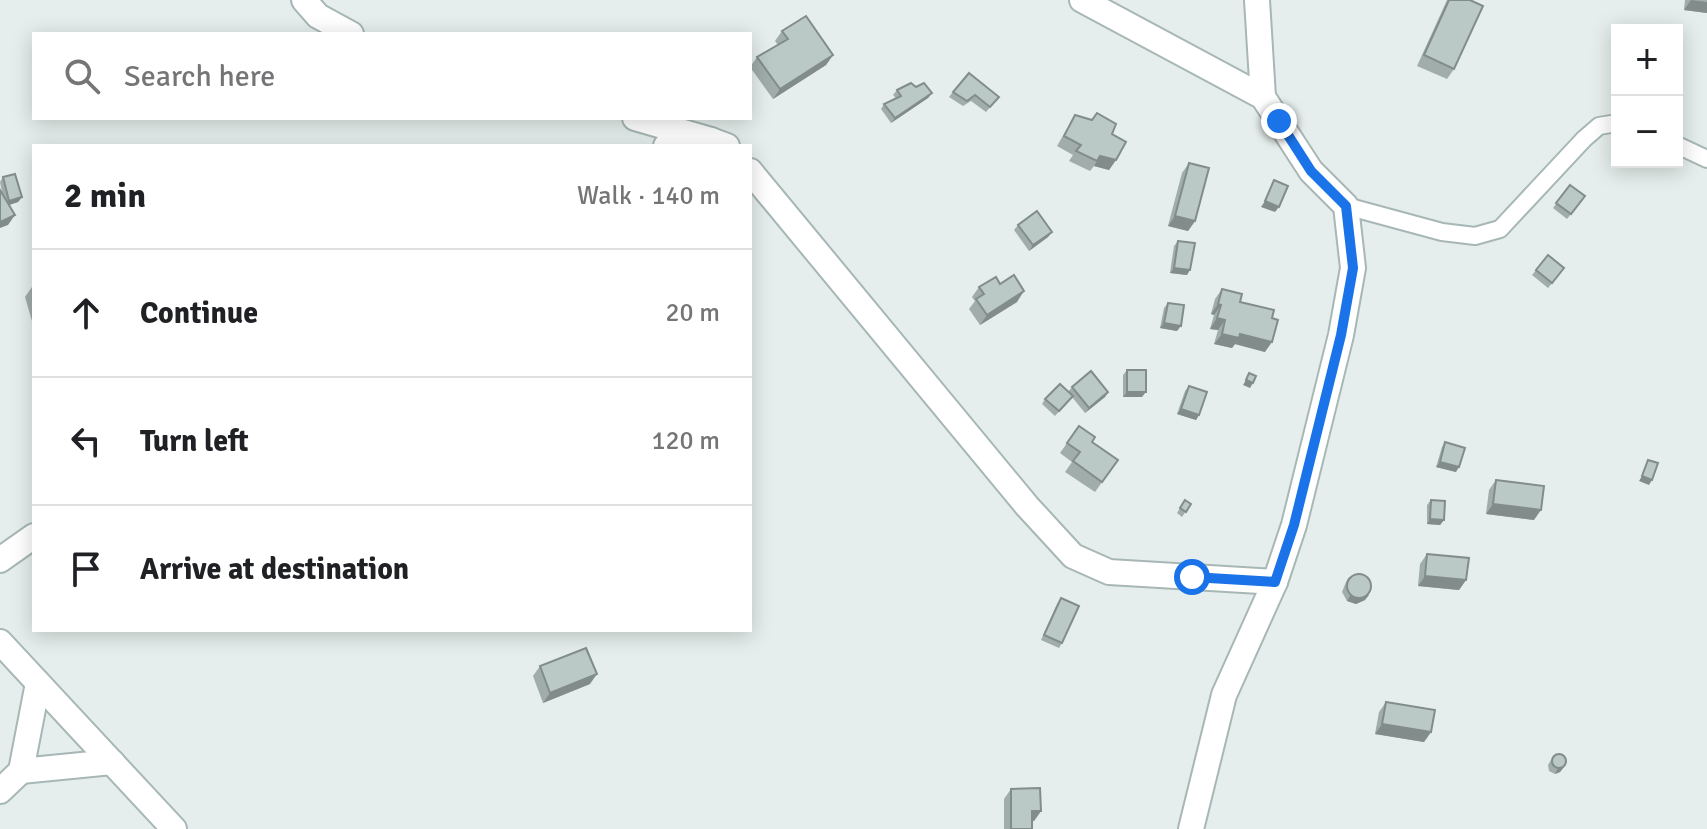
<!DOCTYPE html>
<html lang="en">
<head>
<meta charset="utf-8">
<style>
  body { margin:0; font-family:Signika,sans-serif; background:#f2f2f2; color:#202124 }
  .controls { position:absolute; right:24px; top:24px; display:grid; overflow:hidden; border-radius:0px; box-shadow:0 4px 20px #0003 }
  .controls button { width:72px; height:72px; display:grid; place-items:center; padding:0; border:0; border-bottom:2px solid #e0e0e0; background:#fff; color:#202124; font:40px sans-serif }
  .stop { position:absolute; width:24px; height:24px; margin:-18px; border:6px solid #1a73e8; border-radius:50%; background:#fff }
  .stop.end { background:#1a73e8; border-color:#fff; box-shadow:0 2px 8px #0008 }
  .list { margin:0; padding:0; list-style:none }
  h2 { display:flex; justify-content:space-between; align-items:center; height:104px; margin:0; padding:0 32px; font-size:34px }
  h2 small { font-size:26px; font-weight:400; color:#757577 }
  .list li { display:grid; grid-template-columns:52px 1fr auto; gap:24px; align-items:center; box-sizing:border-box; height:128px; padding:0 32px; border-top:2px solid #e0e0e0 }
  .list b { display:block; font-size:30px; white-space:nowrap }
  .list em { font-size:26px; font-style:normal; color:#757577 }
  .icon { flex:none; width:44px; height:44px; fill:none; stroke:currentColor; stroke-width:2; stroke-linecap:round; stroke-linejoin:round }
  .map { position:relative; flex:none; width:1707px; height:829px; overflow:hidden }
  .search { position:absolute; background:#fff; box-shadow:0 4px 20px #0003; left:32px; top:32px; width:720px; height:88px; display:flex; align-items:center; gap:20px; box-sizing:border-box; padding:0 28px; border-radius:0px; color:#757577; font-size:30px }
  .panel { position:absolute; background:#fff; box-shadow:0 4px 20px #0003; left:32px; top:144px; width:720px; height:488px; border-radius:0px }
  .map>svg:first-child { display:block }
  .lines { fill:none; stroke-linecap:round; stroke-linejoin:round }
  .lane-casing { stroke:#a7b7b5; stroke-width:20 }
  .street-casing { stroke:#a7b7b5; stroke-width:28 }
  .lane { stroke:#fff; stroke-width:16 }
  .street { stroke:#fff; stroke-width:24 }
  .wall { fill:#a0adaa }
  .shaded-wall { fill:#828d8b }
  .building { fill:#bac9c6; stroke:#828d8b; stroke-width:2 }
  .route { stroke:#1a73e8; stroke-width:10 }
</style>
</head>
<body>
<div class="map">
<svg width="1707" height="829" viewBox="0 0 1707 829">
  <rect width="100%" height="100%" fill="#e5eeec"/>
  <g class="lines">
    <g class="lane-casing">
      <g id="lane">
        <path d="M1677,145L1707,159"/>
        <path d="M1346,206L1442,232L1475,236L1500,229L1584,139L1599,126L1617,123"/>
      </g>
    </g>
    <g class="street-casing">
      <g id="street">
        <path d="M304,0L318,16L351,34"/>
        <path d="M1082,0L1263,97L1311,171L1346,206L1353,268L1341,335L1294,525L1275,582L1224,695L1191,829"/>
        <path d="M1257,0L1263,97"/>
        <path d="M635,118L711,140"/>
        <path d="M666,146L711,140L727,146"/>
        <path d="M750,171L1027,506L1073,556L1109,572L1275,582"/>
        <path d="M0,560L34,536"/>
        <path d="M0,642L174,829"/>
        <path d="M21,771L112,762"/>
        <path d="M0,791L21,771L38,683"/>
      </g>
    </g>
    <use href="#lane" class="lane"/>
    <use href="#street" class="street"/>
  </g>
  <g class="wall">
    <path d="M1447,0H1470L1454,69L1447,79L1417,66Z"/>
    <path d="M1685,0H1707V13L1684,10Z"/>
    <path d="M782,31L833,55L826,65L773,99L750,67L757,57L778,45L775,41Z"/>
    <path d="M916,87L932,93L928,98L891,123L881,109L884,104L896,98L893,95L897,90Z"/>
    <path d="M953,92L999,97L986,112L971,101L963,106L949,97Z"/>
    <path d="M1075,115L1112,134L1116,160L1109,170L1094,166L1090,171L1069,161L1073,155L1057,146Z"/>
    <path d="M1189,163L1195,221L1188,231L1168,226L1182,173Z"/>
    <path d="M3,177L22,197L18,202L9,205L8,225L0,182Z"/>
    <path d="M1570,185L1585,196L1567,219L1553,208Z"/>
    <path d="M1018,225L1052,232L1048,237L1029,251L1014,230Z"/>
    <path d="M1178,241L1187,275L1170,273L1174,246Z"/>
    <path d="M1548,255L1560,274L1548,288L1532,275Z"/>
    <path d="M34,284V328L25,297Z"/>
    <path d="M1000,284L1017,302L980,325L969,309L975,301L972,297L979,287Z"/>
    <path d="M1222,289L1240,302L1265,352L1235,344L1232,348L1214,344L1218,330L1210,329L1214,315L1211,314L1215,299Z"/>
    <path d="M1168,303L1177,331L1160,328L1164,308Z"/>
    <path d="M1127,370L1142,397H1123V375Z"/>
    <path d="M1189,386L1199,415L1196,420L1177,414L1185,391Z"/>
    <path d="M1072,387L1108,392L1105,397L1085,413L1072,397L1055,416L1042,404L1045,399L1068,392Z"/>
    <path d="M1079,426L1092,442L1118,460L1095,492L1065,472L1072,462L1060,453Z"/>
    <path d="M1445,442L1456,472L1436,467L1442,447Z"/>
    <path d="M1496,480L1534,520L1486,514L1489,490Z"/>
    <path d="M1185,500L1191,504L1182,517L1177,513Z"/>
    <path d="M1431,500L1444,520L1440,525L1427,524V505Z"/>
    <path d="M1427,554L1466,580L1459,590L1418,586L1420,564Z"/>
    <path d="M1349,577L1365,600L1356,604L1347,601L1342,592L1346,582Z"/>
    <path d="M1061,598L1062,643L1059,648L1041,640L1057,604Z"/>
    <path d="M540,666L590,684L543,703L533,676Z"/>
    <path d="M1386,702L1431,732L1424,742L1375,734L1379,712Z"/>
    <path d="M1551,760L1564,767L1560,772L1555,774L1549,771L1548,765Z"/>
    <path d="M1011,789L1041,811L1034,821H1032V829H1004V799Z"/>
  </g>
  <g class="shaded-wall">
    <path d="M1691,0L1707,2V13L1684,10Z"/>
    <path d="M833,55L826,65L773,99L780,89Z"/>
    <path d="M932,93L928,98L891,123L895,118Z"/>
    <path d="M1100,156L1116,160L1109,170L1094,166Z"/>
    <path d="M22,197L18,202L6,206L9,201Z"/>
    <path d="M1265,201L1279,207L1275,212L1261,207Z"/>
    <path d="M15,215L8,225L0,228V222Z"/>
    <path d="M1175,216L1195,221L1188,231L1168,226Z"/>
    <path d="M1052,232L1048,237L1029,251L1033,245Z"/>
    <path d="M1174,268L1190,270L1187,275L1170,273Z"/>
    <path d="M1024,291L1017,302L980,325L987,315Z"/>
    <path d="M1218,304L1221,305L1214,315L1211,314Z"/>
    <path d="M1217,318L1225,320L1218,330L1210,329Z"/>
    <path d="M1164,323L1181,326L1177,331L1160,328Z"/>
    <path d="M1222,334H1240L1272,342L1265,352L1235,344L1232,348L1214,344Z"/>
    <path d="M1246,380L1253,383L1250,388L1243,385Z"/>
    <path d="M1108,392L1105,397L1085,413L1089,408Z"/>
    <path d="M1127,392H1146L1142,397H1123Z"/>
    <path d="M1181,409L1199,415L1196,420L1177,414Z"/>
    <path d="M1440,462L1459,467L1456,472L1436,467Z"/>
    <path d="M1642,476L1652,480L1649,485L1639,481Z"/>
    <path d="M1493,504L1541,510L1534,520L1486,514Z"/>
    <path d="M1430,519L1444,520L1440,525L1427,524Z"/>
    <path d="M1425,576L1466,580L1459,590L1418,586Z"/>
    <path d="M1369,595L1365,600L1356,604L1347,601L1350,596Z"/>
    <path d="M597,674L590,684L543,703L550,693Z"/>
    <path d="M1382,724L1431,732L1424,742L1375,734Z"/>
    <path d="M1564,767L1560,772L1555,774L1558,768Z"/>
    <path d="M1032,811H1041L1034,821H1025Z"/>
  </g>
  <g class="building">
    <path d="M1449,0H1470L1483,6L1454,69L1424,55Z"/>
    <path d="M806,16L833,55L780,89L757,57L788,39L782,31Z"/>
    <path d="M969,73L999,97L990,107L975,95L967,101L953,92Z"/>
    <path d="M911,83L916,87L924,83L932,93L895,118L884,104L901,96L897,90Z"/>
    <path d="M1097,113L1116,124L1112,134L1126,142L1116,160L1100,156L1097,161L1076,151L1081,145L1064,136L1075,115L1092,120Z"/>
    <path d="M1189,163L1209,168L1195,221L1175,216Z"/>
    <path d="M15,174L22,197L9,201L3,177Z"/>
    <path d="M1274,180L1288,186L1279,207L1265,201Z"/>
    <path d="M1570,185L1585,196L1571,214L1556,203Z"/>
    <path d="M0,190L15,215L0,222Z"/>
    <path d="M1037,211L1052,232L1033,245L1018,225Z"/>
    <path d="M1178,241L1195,243L1190,270L1174,268Z"/>
    <path d="M1548,255L1564,268L1552,283L1536,270Z"/>
    <path d="M1014,275L1024,291L987,315L976,299L984,294L979,287L996,277L1000,284Z"/>
    <path d="M1222,289L1242,294L1240,302L1274,310L1272,318L1278,320L1272,342L1240,334L1239,338L1222,334L1225,320L1217,318L1221,305L1218,304Z"/>
    <path d="M1168,303L1184,305L1181,326L1164,323Z"/>
    <rect x="1127" y="370" width="19" height="22"/>
    <path d="M1091,371L1108,392L1089,408L1072,387Z"/>
    <path d="M1249,373L1256,376L1253,383L1246,380Z"/>
    <path d="M1060,384L1073,396L1059,411L1045,399Z"/>
    <path d="M1189,386L1207,392L1199,415L1181,409Z"/>
    <path d="M1079,426L1095,437L1092,442L1118,460L1102,482L1073,461L1080,452L1067,443Z"/>
    <path d="M1445,442L1465,448L1459,467L1440,462Z"/>
    <path d="M1648,460L1658,463L1652,480L1642,476Z"/>
    <path d="M1496,480L1544,486L1541,510L1493,504Z"/>
    <path d="M1185,500L1191,504L1186,512L1180,508Z"/>
    <path d="M1431,500L1445,501L1444,520L1430,519Z"/>
    <path d="M1427,554L1469,558L1466,580L1425,576Z"/>
    <circle cx="1359" cy="586" r="12"/>
    <path d="M1061,598L1079,606L1062,643L1044,635Z"/>
    <path d="M586,648L597,674L550,693L540,666Z"/>
    <path d="M1386,702L1435,710L1431,732L1382,724Z"/>
    <circle cx="1559" cy="761" r="7"/>
    <path d="M1040,788L1041,811H1032V829H1011V789Z"/>
  </g>
  <g class="lines">
    <path class="route" d="M1192,577L1275,582L1294,525L1341,335L1353,268L1346,206L1311,171L1279,121"/>
  </g>
</svg>
<div class="controls">
<button>+</button>
<button>−</button>
</div>
<div class="stop" style="left:1192px;top:577px"></div>
<div class="stop end" style="left:1279px;top:121px"></div>
<div class="search"><svg class="icon" aria-label="search" viewBox="0 0 24 24"><circle cx="10" cy="10" r="6"/><path d="M15 15l6 6"/></svg>Search here</div>
<section class="panel">
<h2>2 min<small>Walk · 140 m</small></h2>
<ul class="list">
<li><svg class="icon" aria-label="ahead" viewBox="0 0 24 24"><path d="M12 20V5M6 11l6-6 6 6"/></svg><div><b>Continue</b></div><em>20 m</em></li>
<li><svg class="icon" aria-label="left" viewBox="0 0 24 24"><path d="M17 20v-9H6M10 6l-5 5 5 5"/></svg><div><b>Turn left</b></div><em>120 m</em></li>
<li><svg class="icon" aria-label="arrive" viewBox="0 0 24 24"><path d="M6 21V4h12l-3 4 3 4H6"/></svg><div><b>Arrive at destination</b></div></li>
</ul>
</section>
</div>
</body>
</html>
